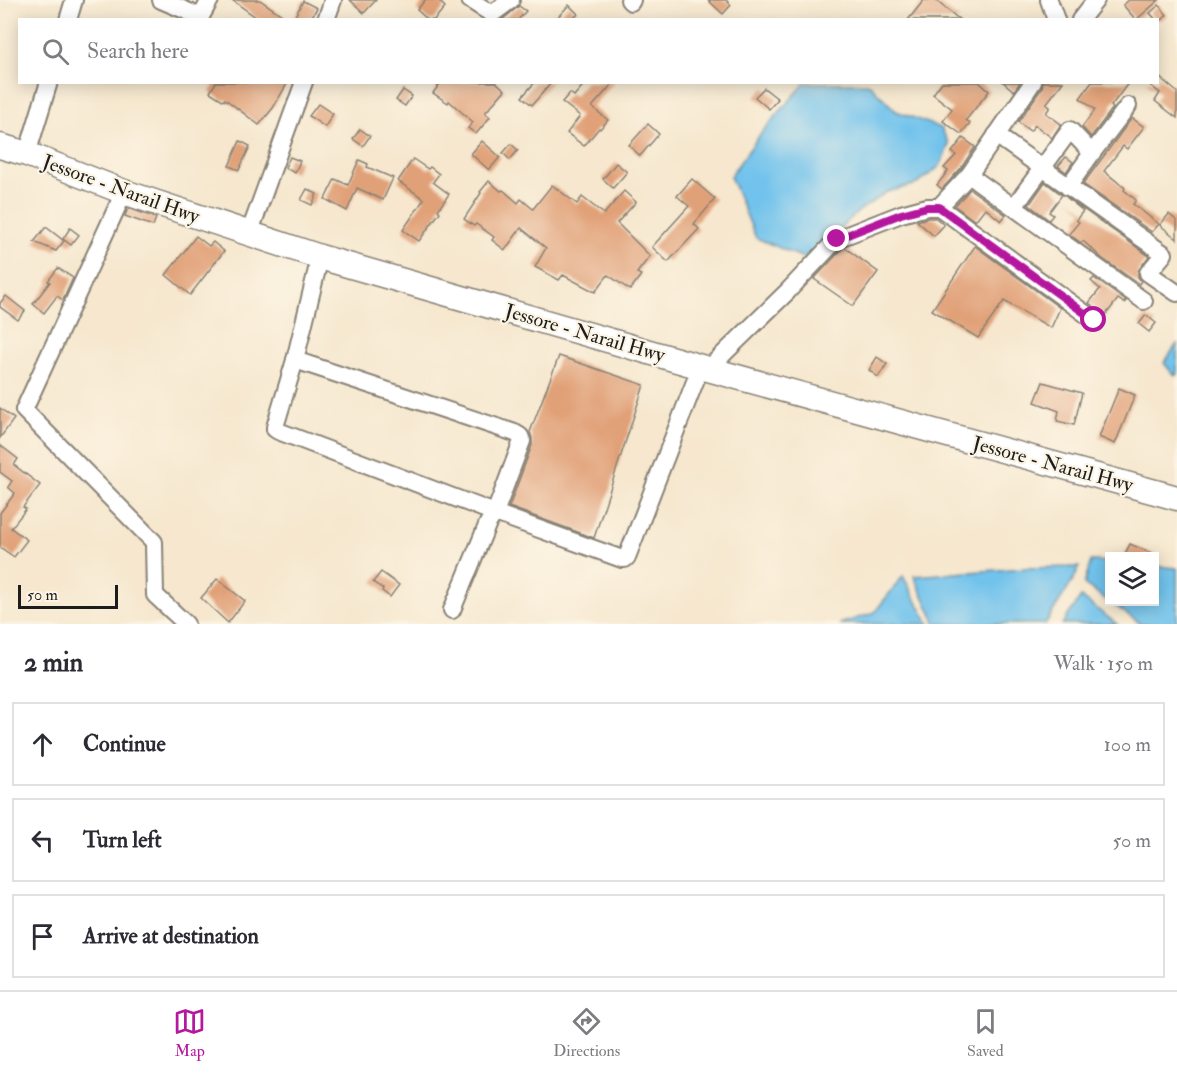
<!DOCTYPE html>
<html lang="en">
<head>
<meta charset="utf-8">
<style>
  body { margin:0; font-family:"IM FELL Double Pica",serif; background:#f2f2f3; color:#2b2b33 }
  .controls { position:absolute; right:18px; bottom:18px; display:grid; overflow:hidden; border-radius:0px; box-shadow:0 3px 15px #0003 }
  .controls button { width:54px; height:54px; display:grid; place-items:center; padding:0; border:0; border-bottom:2px solid #e1e1e2; background:#fff; color:#2b2b33; font:30px sans-serif }
  .scale { position:absolute; left:18px; bottom:15px; width:100px; box-sizing:border-box; padding-left:6px; border:3px solid #1c1c1c; border-top:0; font-size:16px; line-height:21px; white-space:nowrap; color:#1c1c1c; -webkit-text-stroke:4px #fcf5e5; paint-order:stroke }
  .stop { position:absolute; width:18px; height:18px; margin:-14px; border:4px solid #b5179e; border-radius:50%; background:#fff }
  .stop.end { background:#b5179e; border-color:#fff; box-shadow:0 2px 6px #0008 }
  .list { margin:0; padding:0; list-style:none }
  h2 { display:flex; justify-content:space-between; align-items:center; height:78px; margin:0; padding:0 24px; font-size:26px }
  h2 small { font-size:20px; font-weight:400; color:#7c7c81 }
  .list li { display:grid; grid-template-columns:39px 1fr auto; gap:18px; align-items:center; box-sizing:border-box; height:84px; margin:0 12px 12px; padding:0 12px; border:2px solid #e1e1e2; border-radius:0px }
  .list b { display:block; font-size:22px; white-space:nowrap }
  .list em { font-size:20px; font-style:normal; color:#7c7c81 }
  .icon { flex:none; width:33px; height:33px; fill:none; stroke:currentColor; stroke-width:2; stroke-linecap:round; stroke-linejoin:round }
  .map { position:relative; flex:none; width:1177px; height:624px; overflow:hidden }
  .search { position:absolute; background:#fff; box-shadow:0 3px 15px #0003; left:18px; right:18px; top:18px; height:66px; display:flex; align-items:center; gap:15px; box-sizing:border-box; padding:0 21px; border-radius:0px; color:#7c7c81; font-size:22px }
  .sheet { height:366px; background:#fff }
  nav { display:flex; justify-content:space-around; align-items:center; box-sizing:border-box; height:84px; border-top:2px solid #e1e1e2; background:#fff; font-size:16px; color:#7c7c81 }
  nav a { display:grid; justify-items:center; gap:3px }
  nav .on { color:#b5179e }
  .map>svg:first-child { display:block }
  .water { fill:#71c2ec; stroke:#466f84; stroke-width:1.5 }
  .building { fill:#e1a178 }
  .lines { fill:none; stroke-linecap:round; stroke-linejoin:round }
  .minor-casing { stroke:#898275; stroke-width:20 }
  .highway-casing { stroke:#898275; stroke-width:27 }
  .minor { stroke:#fff; stroke-width:16 }
  .highway { stroke:#fff; stroke-width:24 }
  .route { stroke:#b5179e; stroke-width:8 }
  .labels { text-anchor:middle; dominant-baseline:central; stroke-width:4.5; stroke-linejoin:round; paint-order:stroke }
  .street-label { font-size:20px; fill:#1c1c1c; stroke:#fcf5e5 }
</style>
</head>
<body>
<div class="map">
<svg width="1177" height="624" viewBox="0 0 1177 624">
  <rect width="100%" height="100%" fill="#fcf5e5"/>
  <filter id="ink" filterUnits="userSpaceOnUse"><feTurbulence type="fractalNoise" baseFrequency=".0167" numOctaves="2"/><feDisplacementMap in="SourceGraphic" scale="12" xChannelSelector="R" yChannelSelector="G"/><feConvolveMatrix kernelMatrix="1 2 1 2 8 2 1 2 1" color-interpolation-filters="sRGB"/></filter>
  <filter id="wash" filterUnits="userSpaceOnUse"><feTurbulence type="fractalNoise" baseFrequency=".008" numOctaves="4" result="noise"/><feDisplacementMap in="SourceGraphic" scale="24" xChannelSelector="R" yChannelSelector="G"/><feGaussianBlur stdDeviation="1.35" result="paint"/><feColorMatrix in="noise" values="0 0 0 0 0 0 0 0 0 0 0 0 0 0 0 0 0 1.4 0 .05"/><feComposite in="paint" operator="in"/></filter>
  <g filter="url(#wash)">
    <rect width="100%" height="100%" fill="#f6e7ce"/>
    <g class="water">
      <path d="M805,83H868L896,111L941,128L949,144L940,166L917,184L887,192L859,211L806,259L756,238L730,176L762,132Z"/>
      <path d="M1177,344V375L1173,374L1164,363Z"/>
      <path d="M1091,561L1109,562L1110,602H1154L1155,566L1177,568V624H1141L1084,584Z"/>
      <path d="M1079,567L1075,577L1045,624H936L914,576L1025,568Z"/>
      <path d="M903,576L929,624H839L874,613Z"/>
      <path d="M1081,597L1117,624H1062Z"/>
    </g>
    <g id="blocks">
      <g class="building">
        <path d="M232,0H260L289,20H260Z"/>
        <path d="M350,0H376L364,13Z"/>
        <path d="M425,0H438L445,7L434,20H428L417,10Z"/>
        <path d="M708,0H726L731,5L723,14Z"/>
        <path d="M924,0H935L960,20H908Z"/>
        <path d="M1129,0H1159L1136,20L1123,5Z"/>
        <path d="M303,1L317,8L310,20H293Z"/>
        <path d="M569,5L578,14L572,20H555Z"/>
        <path d="M1159,5L1167,15L1162,20H1156L1150,13Z"/>
        <path d="M519,6L526,11L518,20H502Z"/>
        <path d="M1158,76L1177,92V118L1155,101L1160,93L1146,82H1158Z"/>
        <path d="M216,82H288L273,108L259,125L225,99L224,101L210,92Z"/>
        <path d="M441,82H496L505,90L485,113L490,117L476,134L468,128L473,122L449,101L448,103L433,93Z"/>
        <path d="M535,82H552L532,105L522,97Z"/>
        <path d="M586,82H614L592,107L608,120L600,129L599,128L584,146L567,133L580,116L562,102L570,93L574,96Z"/>
        <path d="M942,82H979L989,91L966,120L970,123L961,134L943,121L952,109L933,94Z"/>
        <path d="M1003,82H1020L1014,91Z"/>
        <path d="M1043,82H1063L1046,104L1050,107L1046,113L1061,124L1052,138L1035,125L1030,131L1018,122L1042,88Z"/>
        <path d="M1092,82H1129L1111,106L1113,108L1091,137L1082,127L1095,110L1080,98Z"/>
        <path d="M764,88L778,99L769,109L755,97Z"/>
        <path d="M403,90L412,96L405,106L396,100Z"/>
        <path d="M318,104L333,114L325,127L309,116Z"/>
        <path d="M1132,118L1144,127L1127,149L1123,146L1104,171L1125,188L1124,190L1136,200L1133,204L1159,224L1152,232L1083,184Z"/>
        <path d="M648,124L659,134L640,156L629,145Z"/>
        <path d="M360,129L370,136L363,146L353,139Z"/>
        <path d="M963,138L975,147L961,168L942,189L937,185L948,171L944,168L956,155L952,152Z"/>
        <path d="M240,141L250,146L239,170L229,166Z"/>
        <path d="M482,141L500,157L489,170L471,154Z"/>
        <path d="M511,144L518,150L510,160L503,153Z"/>
        <path d="M290,157L300,161L295,173L285,168Z"/>
        <path d="M1066,157L1073,162L1066,172L1058,166Z"/>
        <path d="M413,159L428,169L430,167L439,174L433,182L449,194L438,210L440,212L419,241L403,230L424,199L398,181Z"/>
        <path d="M359,160L368,164L367,167L393,178L383,200L357,188L347,211L325,199L335,179L348,185Z"/>
        <path d="M616,163L627,172L613,188L603,179Z"/>
        <path d="M692,179L715,199L694,224L699,229L668,262L652,247L689,206L677,196Z"/>
        <path d="M489,181L501,191L503,190L518,203L521,199L533,209L552,185L577,204L582,197L604,214L624,191L636,202L617,223L650,256L637,273L641,275L630,290L608,275L595,292L563,275L559,280L535,267L546,248L521,228L505,250L492,240L494,237L476,224L474,226L464,219L481,193L480,192Z"/>
        <path d="M1045,182L1062,195L1049,212L1053,215L1049,220L1029,205Z"/>
        <path d="M307,189L317,194L312,205L301,200Z"/>
        <path d="M970,189L1006,215L1001,221L985,208L975,221L955,206Z"/>
        <path d="M1066,197L1149,256L1138,271V277L1141,281L1139,284L1103,259L1083,241L1081,243L1069,234L1079,222L1076,220L1083,211Z"/>
        <path d="M128,208L156,218L153,226L125,216Z"/>
        <path d="M1169,214L1177,221V239L1160,225Z"/>
        <path d="M928,218H936L944,225L934,236L917,221Z"/>
        <path d="M46,227L64,241L56,251L34,242Z"/>
        <path d="M70,228L79,235L71,245L63,239Z"/>
        <path d="M196,236L209,246L213,242L224,251L190,295L166,275Z"/>
        <path d="M975,246L1060,308L1051,328L1004,301L978,338L932,310Z"/>
        <path d="M844,247L878,272L853,306L814,279Z"/>
        <path d="M58,268L73,278L63,300L57,296L44,313L33,304L50,282L48,281Z"/>
        <path d="M1094,278L1126,301L1124,303L1118,299L1104,317L1100,312L1089,303L1100,289L1091,281Z"/>
        <path d="M6,296L25,311L18,320L0,307V303Z"/>
        <path d="M1146,315L1156,323L1149,332L1139,324Z"/>
        <path d="M559,356L644,385L594,538L509,507L532,445V438L530,432Z"/>
        <path d="M877,357L887,364L878,377L869,370Z"/>
        <path d="M1043,382L1082,393L1074,425L1057,421L1059,411L1035,402Z"/>
        <path d="M1119,388L1135,395L1115,444L1099,437Z"/>
        <path d="M0,408L14,419L0,438Z"/>
        <path d="M0,445L18,459L14,465L40,485L23,507L26,509L11,528L27,540L14,557L0,547V513L15,493L8,487L12,481L0,472Z"/>
        <path d="M1130,544L1158,556H1124Z"/>
        <path d="M381,572L399,585L390,597L382,591L383,589L373,582Z"/>
        <path d="M217,579L245,601L228,623L201,598Z"/>
      </g>
    </g>
  </g>
  <g filter="url(#ink)">
    <use href="#blocks" fill-opacity="0" stroke="#898275" stroke-width="1.5"/>
    <g class="lines">
      <g class="minor-casing">
        <g id="minor">
          <path d="M161,0L201,17"/>
          <path d="M470,0L492,14L511,0"/>
          <path d="M629,0L631,2L632,0"/>
          <path d="M1049,0L1056,20"/>
          <path d="M68,20L74,0"/>
          <path d="M199,20L210,0"/>
          <path d="M326,20L333,0"/>
          <path d="M1080,20L1096,0"/>
          <path d="M996,135L1164,254L1148,273L1177,293"/>
          <path d="M27,154L49,82"/>
          <path d="M969,175L1144,301"/>
          <path d="M1068,187L1092,153"/>
          <path d="M124,192L24,410L154,542L155,595L186,624"/>
          <path d="M939,207L1094,320"/>
          <path d="M1014,207L1070,130L1092,153L1128,106"/>
          <path d="M249,234L304,82"/>
          <path d="M320,257L295,360L515,433L520,436L522,441L495,513L488,523L452,610"/>
          <path d="M295,360L275,427V429L278,431L495,513L622,559H625L627,557L701,366"/>
          <path d="M708,369L787,292L837,239L901,214L927,207H939L969,175L1033,82"/>
        </g>
      </g>
      <g class="highway-casing">
        <path id="highway" d="M0,146L27,154L124,192L320,257L708,369L1177,498"/>
      </g>
      <use href="#minor" class="minor"/>
      <use href="#highway" class="highway"/>
    </g>
  </g>
  <g class="lines" filter="url(#ink)">
    <path class="route" d="M837,239L901,214L927,207H939L1094,320"/>
  </g>
  <g class="labels">
    <g class="street-label">
      <text transform="translate(121 189) rotate(20)">Jessore - Narail Hwy</text>
      <text transform="translate(585 333) rotate(16)">Jessore - Narail Hwy</text>
      <text transform="translate(1053 464) rotate(15)">Jessore - Narail Hwy</text>
    </g>
  </g>
</svg>
<div class="controls">
<button><svg class="icon" aria-label="layers" viewBox="0 0 24 24"><path d="M12 4l9 5-9 5-9-5zM3 14l9 5 9-5"/></svg></button>
</div>
<div class="scale">50 m</div>
<div class="stop" style="left:1094px;top:320px"></div>
<div class="stop end" style="left:837px;top:239px"></div>
<div class="search"><svg class="icon" aria-label="search" viewBox="0 0 24 24"><circle cx="10" cy="10" r="6"/><path d="M15 15l6 6"/></svg>Search here</div>
</div>
<section class="sheet">
<h2>2 min<small>Walk · 150 m</small></h2>
<ul class="list">
<li><svg class="icon" aria-label="ahead" viewBox="0 0 24 24"><path d="M12 20V5M6 11l6-6 6 6"/></svg><div><b>Continue</b></div><em>100 m</em></li>
<li><svg class="icon" aria-label="left" viewBox="0 0 24 24"><path d="M17 20v-9H6M10 6l-5 5 5 5"/></svg><div><b>Turn left</b></div><em>50 m</em></li>
<li><svg class="icon" aria-label="arrive" viewBox="0 0 24 24"><path d="M6 21V4h12l-3 4 3 4H6"/></svg><div><b>Arrive at destination</b></div></li>
</ul>
</section>
<nav>
<a class="on"><svg class="icon" aria-label="map" viewBox="0 0 24 24"><path d="M3 6l6-2 6 2 6-2v14l-6 2-6-2-6 2zM9 4v14M15 6v14"/></svg>Map</a>
<a><svg class="icon" aria-label="directions" viewBox="0 0 24 24"><path d="M12 3l9 9-9 9-9-9zM9 14v-3h6M13 9l2 2-2 2"/></svg>Directions</a>
<a><svg class="icon" aria-label="saved" viewBox="0 0 24 24"><path d="M7 4h10v16l-5-4-5 4z"/></svg>Saved</a>
</nav>
</body>
</html>
